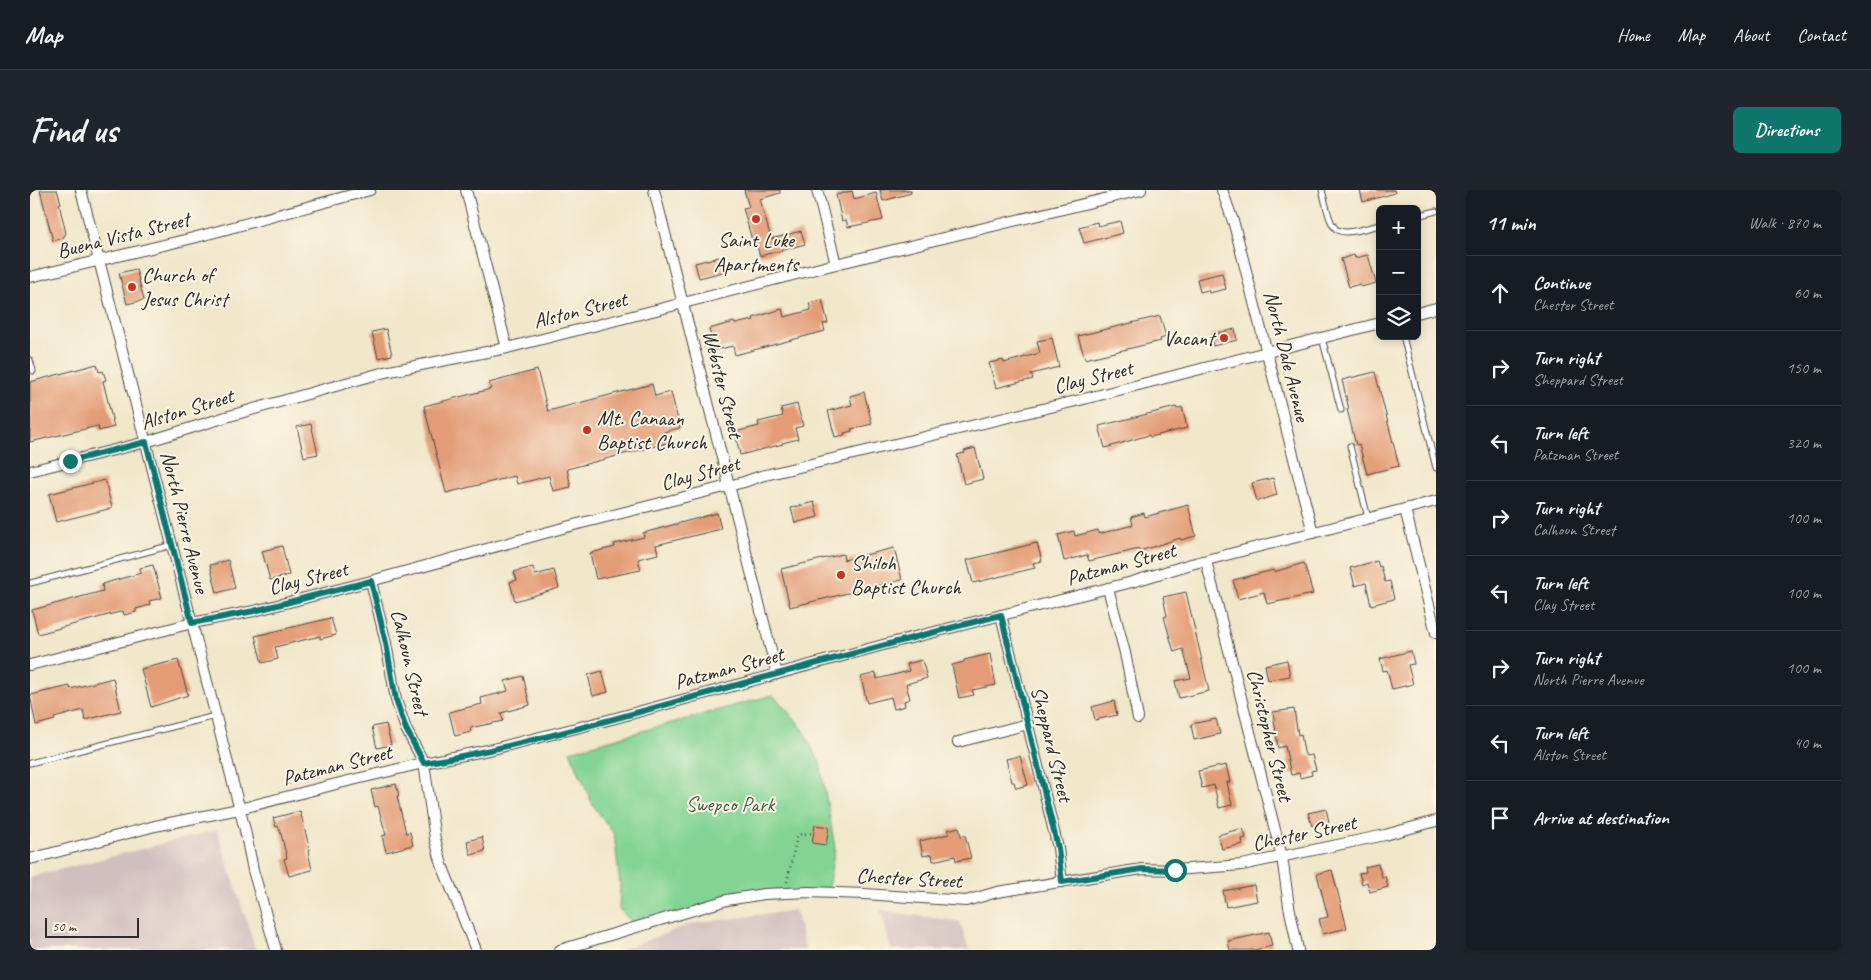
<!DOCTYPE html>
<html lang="en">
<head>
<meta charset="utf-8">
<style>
  body { margin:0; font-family:Caveat,sans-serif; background:#20242c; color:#f1f3f6 }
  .controls { position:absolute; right:15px; top:15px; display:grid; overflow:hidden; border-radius:8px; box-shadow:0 2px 8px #0003 }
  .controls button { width:45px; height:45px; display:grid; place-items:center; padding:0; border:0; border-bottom:1px solid #363941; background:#171b24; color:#f1f3f6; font:25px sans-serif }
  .scale { position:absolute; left:15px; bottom:12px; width:94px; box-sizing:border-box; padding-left:5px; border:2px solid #2b2b2b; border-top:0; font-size:14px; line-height:18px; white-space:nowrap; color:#2b2b2b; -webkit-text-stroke:4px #fcf5e5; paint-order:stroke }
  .stop { position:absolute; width:15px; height:15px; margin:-11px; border:4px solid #0f766e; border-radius:50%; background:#fff }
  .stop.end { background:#0f766e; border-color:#fff; box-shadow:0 1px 5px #0008 }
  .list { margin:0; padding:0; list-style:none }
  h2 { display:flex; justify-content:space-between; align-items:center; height:65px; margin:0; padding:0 20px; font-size:21px }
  h2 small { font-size:16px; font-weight:400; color:#9ea1a6 }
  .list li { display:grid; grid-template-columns:32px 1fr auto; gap:15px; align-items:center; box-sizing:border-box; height:75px; padding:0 20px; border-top:1px solid #363941 }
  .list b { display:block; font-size:19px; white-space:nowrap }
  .list p { margin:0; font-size:16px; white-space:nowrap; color:#9ea1a6 }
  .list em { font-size:16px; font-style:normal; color:#9ea1a6 }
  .icon { flex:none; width:28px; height:28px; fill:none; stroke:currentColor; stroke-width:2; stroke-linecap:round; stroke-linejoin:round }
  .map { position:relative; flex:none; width:1406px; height:760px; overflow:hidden; border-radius:8px }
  header { display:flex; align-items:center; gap:30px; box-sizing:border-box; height:70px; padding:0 25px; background:#171b24; border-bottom:1px solid #363941 }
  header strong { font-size:24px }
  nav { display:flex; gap:28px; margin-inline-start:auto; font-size:18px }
  .intro { display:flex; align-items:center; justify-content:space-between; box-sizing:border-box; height:120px; padding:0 30px }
  h1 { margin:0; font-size:35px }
  .button { padding:12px 22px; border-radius:8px; background:#0f766e; color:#fff; font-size:18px; font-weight:700 }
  main { display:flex; gap:30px; padding:0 30px }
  aside { flex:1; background:#171b24; border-radius:8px; box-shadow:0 2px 8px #0003 }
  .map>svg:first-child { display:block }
  .industrial { fill:#d2bfbf }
  .green { fill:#83d494; stroke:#578060 }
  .building { fill:#e39c76 }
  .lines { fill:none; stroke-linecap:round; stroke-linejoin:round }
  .lane-casing { stroke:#494743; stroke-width:7 }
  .street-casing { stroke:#494743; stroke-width:12 }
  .path { stroke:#494743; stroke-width:2.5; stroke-dasharray:1 4; stroke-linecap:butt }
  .lane { stroke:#fff; stroke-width:5 }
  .street { stroke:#fff; stroke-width:10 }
  .route { stroke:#0f766e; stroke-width:6 }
  .poi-dot { fill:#c8321e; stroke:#fcf5e5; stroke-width:2 }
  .labels { text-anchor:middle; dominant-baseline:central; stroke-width:4; stroke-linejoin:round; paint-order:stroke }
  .street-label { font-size:21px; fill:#2b2b2b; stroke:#fcf5e5 }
  .poi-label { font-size:21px; fill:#2b2b2b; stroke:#fcf5e5; text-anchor:start }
  .park-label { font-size:21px; fill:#455e4a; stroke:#fcf5e5 }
</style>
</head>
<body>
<header>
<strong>Map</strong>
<nav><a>Home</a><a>Map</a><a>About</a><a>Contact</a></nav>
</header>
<div class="intro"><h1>Find us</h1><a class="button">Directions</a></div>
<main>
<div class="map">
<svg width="1406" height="760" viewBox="0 0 1406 760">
  <rect width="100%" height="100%" fill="#fcf5e5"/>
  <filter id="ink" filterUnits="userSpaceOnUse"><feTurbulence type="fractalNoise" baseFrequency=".02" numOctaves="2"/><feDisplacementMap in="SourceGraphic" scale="10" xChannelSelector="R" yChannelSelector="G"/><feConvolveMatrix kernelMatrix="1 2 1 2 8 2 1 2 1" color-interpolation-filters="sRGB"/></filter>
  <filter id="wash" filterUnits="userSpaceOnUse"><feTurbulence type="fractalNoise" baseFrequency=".0096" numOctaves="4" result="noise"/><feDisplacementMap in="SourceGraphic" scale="20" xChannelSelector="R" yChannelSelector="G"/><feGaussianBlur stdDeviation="1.12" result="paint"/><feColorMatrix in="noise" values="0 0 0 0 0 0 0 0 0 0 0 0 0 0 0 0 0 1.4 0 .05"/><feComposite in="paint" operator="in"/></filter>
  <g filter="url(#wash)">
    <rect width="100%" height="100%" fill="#f1e7cb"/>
    <g class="industrial">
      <path d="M187,640L226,760H0V687Z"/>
      <path d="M765,720L776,760H590L661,734Z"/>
      <path d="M851,720L930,732L939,760H861Z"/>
    </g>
    <path class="green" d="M743,505L770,535L790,573L805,658L797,703L734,704L607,737L589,719L590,693L584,644L563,615L540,561Z"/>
    <g id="blocks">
      <g class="building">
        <path d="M10,0H27L31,13L29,14L36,43L33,48L23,51Z"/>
        <path d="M714,0H750V3L730,9L741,49L771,41L775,54L730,66L725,49L722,50L713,18L719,17Z"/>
        <path d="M850,0H881V3L853,11Z"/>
        <path d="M1330,0H1364L1365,3L1333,12Z"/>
        <path d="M822,1L824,9L846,3L853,30L818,37L816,30L812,31L806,5Z"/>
        <path d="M1090,31L1093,43L1054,53L1049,37L1067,32L1068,36Z"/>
        <path d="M1324,65L1325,68L1338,65L1346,93L1331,97L1330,94L1319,97L1311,69Z"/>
        <path d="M689,67L690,71L694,70L697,81L669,88L665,73Z"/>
        <path d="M106,79L114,110L97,114L89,83Z"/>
        <path d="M1192,83L1196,99L1179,103L1178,100L1170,102L1167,89Z"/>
        <path d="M792,110L798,133L793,134L795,141L705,165L703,156L685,160L679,139L704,132L705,134L724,130L723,128L752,119L754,127L781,120L779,113Z"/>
        <path d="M1130,126L1136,147L1130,149L1131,151L1055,169L1048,146Z"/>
        <path d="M356,139L362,165L348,168L342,142Z"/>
        <path d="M1205,139L1207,150L1183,156L1181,145Z"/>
        <path d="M1022,148L1029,177L1001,184L1003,189L966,198L959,173L973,170L974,173L1010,163L1007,151Z"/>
        <path d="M67,174L69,182L73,181L76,190L73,191L84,237L69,241L68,236L0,252V192Z"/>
        <path d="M507,180L518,221L622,194L625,206L641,202L650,238L634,242L637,253L537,279L541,297L523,301L519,286L487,294L485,286L416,303L394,216L461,199L459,193Z"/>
        <path d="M1345,182L1369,276L1337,284L1329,254L1326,255L1317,219H1319L1312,190Z"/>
        <path d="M834,202L842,234L821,239L822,241L814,243L815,245L805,247L798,221L822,215L820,206Z"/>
        <path d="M767,214L773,236L765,238L768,249L752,253L753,254L710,265L705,242L729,236L728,232L753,226L751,218Z"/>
        <path d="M1146,217L1147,219L1152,217L1157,238L1120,247L1119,245L1075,258L1069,236Z"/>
        <path d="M281,234L288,264L274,267L267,237Z"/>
        <path d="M945,258L953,289L934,294L927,265L935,263L934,261Z"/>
        <path d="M1243,288L1247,305L1227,311L1222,293Z"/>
        <path d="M75,290L82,318L26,332L19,304Z"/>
        <path d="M784,312L788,327L765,333L761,318Z"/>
        <path d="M1158,315L1166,346L1151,350L1150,348L1110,361L1109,359L1059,371L1057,365L1034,371L1028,345L1044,341L1045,346L1068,340L1069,344L1103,335L1101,327L1114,323L1115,327Z"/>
        <path d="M687,323L691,339L626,355L628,364L608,369L611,380L566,389L560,363L585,357L584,354L614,347L613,343Z"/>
        <path d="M1007,353L1012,371L1003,373L1005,378L943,393L937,370Z"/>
        <path d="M252,356L259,385L240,390L232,361Z"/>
        <path d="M864,358L872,390L760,417L751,379L813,364L814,370Z"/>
        <path d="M198,370L205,398L187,403L180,375Z"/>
        <path d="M1347,371L1349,377L1351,376L1355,392L1360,391L1364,409L1341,415L1336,393L1325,396L1320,378Z"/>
        <path d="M1274,373L1283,404L1237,414L1234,402L1208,409L1203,390L1244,380V382Z"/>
        <path d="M123,375L132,408L119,411L120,415L106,419V422L94,425L93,421L8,444L2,420L73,401L72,394L111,383L110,378Z"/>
        <path d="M503,377L505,385L524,380L529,398L485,411L480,392L487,390L484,382Z"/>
        <path d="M1156,402L1179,501L1149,508L1145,491L1161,488L1153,459L1144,462L1134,427L1137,426L1133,407Z"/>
        <path d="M301,428L306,445L290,449V446L245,457L248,469L232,473L225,446Z"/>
        <path d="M1381,461L1384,474L1378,475L1383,494L1362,499L1357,480L1353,481L1350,469Z"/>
        <path d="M960,464L966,495L942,500L944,505L929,508L922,475L934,472V470Z"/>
        <path d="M148,470L158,505L121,517L111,479Z"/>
        <path d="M892,470L897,488L876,494L880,509L874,511L875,516L864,519L861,507L837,513L831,487L846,483L847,489L879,481L877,474Z"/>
        <path d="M1257,470L1260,486L1238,490L1235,475Z"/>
        <path d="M572,481L578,502L563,506L558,485Z"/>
        <path d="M493,486L500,515L471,523L473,531L440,538L441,542L425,546L419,522L452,514L451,508L478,501L475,491Z"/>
        <path d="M83,488L91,521L55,530L53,520L24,528L25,530L6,535L0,505L40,496V499Z"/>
        <path d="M1084,511L1087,525L1065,530L1062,517Z"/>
        <path d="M1264,519L1268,545L1271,544L1274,562L1276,566L1282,565L1286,580L1281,581L1282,585L1270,588L1269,583L1261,585L1255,556L1248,558L1243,522Z"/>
        <path d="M1186,529L1190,544L1164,550L1161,534Z"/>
        <path d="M356,534L361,555L347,558L342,537Z"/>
        <path d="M990,566L998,595L986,598L984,592H982L976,569Z"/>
        <path d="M1196,575L1200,592H1197L1202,615L1189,618L1184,595L1172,598L1168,581Z"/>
        <path d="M366,594L369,606H367L376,643L380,642L383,655L356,662L352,646L356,645L348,616L345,617L341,600Z"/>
        <path d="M1296,619L1299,632L1282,636L1278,623Z"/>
        <path d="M270,621L280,660L278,661L282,680L259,686L254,669L257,668L251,644L248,636L246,637L243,628Z"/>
        <path d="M785,635L799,637L796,655L782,653Z"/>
        <path d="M929,637L931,646L935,645L941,668L926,671L925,666L903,671L902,664L893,666L890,651L919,644L918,640Z"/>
        <path d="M1213,638L1216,648L1212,649L1213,654L1192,659L1188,645Z"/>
        <path d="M452,647L455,661L441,665L437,651Z"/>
        <path d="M1348,674L1352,687L1355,686L1358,697L1340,702L1337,692L1332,694L1329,683L1336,682L1335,677Z"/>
        <path d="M1302,680L1317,738L1293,744L1289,729L1298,727L1287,684Z"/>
        <path d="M1224,695L1227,711L1196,717L1193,701Z"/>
        <path d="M1239,742L1242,756L1224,760H1200L1198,751Z"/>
      </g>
    </g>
  </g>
  <g filter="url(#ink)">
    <use href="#blocks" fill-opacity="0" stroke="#494743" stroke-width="1"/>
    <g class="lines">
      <g class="lane-casing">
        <g id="lane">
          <path d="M1292,0C1304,48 1302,47 1350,35"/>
          <path d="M1387,26L1406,21"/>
          <path d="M1373,146L1406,278"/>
          <path d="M1292,148L1311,220"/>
          <path d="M0,170L3,181"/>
          <path d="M1320,256L1338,328"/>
          <path d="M1,393L142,355"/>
          <path d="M0,573L185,526"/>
        </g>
      </g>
      <g class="street-casing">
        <g id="street">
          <path d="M51,0L215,640L223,680L246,760"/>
          <path d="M436,0L477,158"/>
          <path d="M624,0L747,484"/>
          <path d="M787,0L806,74"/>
          <path d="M1192,0L1204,34L1283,343"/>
          <path d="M0,87L163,48L340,0"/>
          <path d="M1387,123L1406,118"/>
          <path d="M0,281L116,252L196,227L355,182L477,158L806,74L1111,0"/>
          <path d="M1375,319L1406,443"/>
          <path d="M1176,371L1252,667L1259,716L1268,760"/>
          <path d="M341,391L356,453L366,510L376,539L394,573L405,649L412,675L446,760"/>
          <path d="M1078,398L1095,463L1108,528"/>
          <path d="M971,425L1028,658L1032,692"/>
          <path d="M0,475L162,433L224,421L341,391L540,336L714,292L731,286L1050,210L1350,133"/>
          <path d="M928,552L998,534"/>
          <path d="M0,669L125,636L209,619L310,593L389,574L463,559L582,529L853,455L1102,392L1161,374L1406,311"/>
          <path d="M530,760L697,710L734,704L779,702L835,704L936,711L967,702L1112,679L1145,680L1212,675L1355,645L1406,631"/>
        </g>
      </g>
      <path class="path" d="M757,692L767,647L771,644L783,643"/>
      <use href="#lane" class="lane"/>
      <use href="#street" class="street"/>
    </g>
  </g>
  <g class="lines" filter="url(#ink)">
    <path class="route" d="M40,271L116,252L162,433L224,421L341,391L356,453L366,510L376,539L394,573C486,557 577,531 667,506C768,478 869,451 971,425L1028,658L1032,692L1112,679L1145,680"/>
  </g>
  <g class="poi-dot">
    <circle cx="726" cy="29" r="5"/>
    <circle cx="102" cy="97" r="5"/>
    <circle cx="1194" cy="148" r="5"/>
    <circle cx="557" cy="240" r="5"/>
    <circle cx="811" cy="385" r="5"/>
  </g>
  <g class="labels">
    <g class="street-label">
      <text transform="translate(93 45) rotate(-14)">Buena Vista Street</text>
      <text transform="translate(550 120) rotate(-14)">Alston Street</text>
      <text transform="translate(1257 166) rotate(76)">North Dale Avenue</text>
      <text transform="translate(1063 187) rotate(-14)">Clay Street</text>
      <text transform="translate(693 194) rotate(76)">Webster Street</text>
      <text transform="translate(157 219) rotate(-17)">Alston Street</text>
      <text transform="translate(670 283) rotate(-15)">Clay Street</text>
      <text transform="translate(155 332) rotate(76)">North Pierre Avenue</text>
      <text transform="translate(1091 374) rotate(-15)">Patzman Street</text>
      <text transform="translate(278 388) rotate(-14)">Clay Street</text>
      <text transform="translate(380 472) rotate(77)">Calhoun Street</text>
      <text transform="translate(699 478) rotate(-15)">Patzman Street</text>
      <text transform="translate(1240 545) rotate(76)">Christopher Street</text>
      <text transform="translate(1022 554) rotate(76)">Sheppard Street</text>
      <text transform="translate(307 575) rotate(-14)">Patzman Street</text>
      <text transform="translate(1274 643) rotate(-12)">Chester Street</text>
      <text transform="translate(879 688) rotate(3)">Chester Street</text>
    </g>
    <g class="poi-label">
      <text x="726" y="50" text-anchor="middle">Saint Luke<tspan x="726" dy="24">Apartments</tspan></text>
      <text x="112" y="85">Church of<tspan x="112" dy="24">Jesus Christ</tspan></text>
      <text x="1184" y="148" text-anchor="end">Vacant</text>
      <text x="567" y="228">Mt. Canaan<tspan x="567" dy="24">Baptist Church</tspan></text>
      <text x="821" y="373">Shiloh<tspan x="821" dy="24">Baptist Church</tspan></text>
    </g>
    <g class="park-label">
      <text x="700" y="614">Swepco Park</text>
    </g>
  </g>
</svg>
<div class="controls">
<button>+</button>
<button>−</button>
<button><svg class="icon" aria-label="layers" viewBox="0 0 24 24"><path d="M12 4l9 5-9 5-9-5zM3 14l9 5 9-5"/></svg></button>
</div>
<div class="scale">50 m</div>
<div class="stop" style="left:1145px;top:680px"></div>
<div class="stop end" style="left:40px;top:271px"></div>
</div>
<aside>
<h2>11 min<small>Walk · 870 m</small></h2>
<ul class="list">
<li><svg class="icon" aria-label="ahead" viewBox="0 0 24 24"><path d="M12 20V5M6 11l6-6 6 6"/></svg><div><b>Continue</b><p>Chester Street</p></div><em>60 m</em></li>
<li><svg class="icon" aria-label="right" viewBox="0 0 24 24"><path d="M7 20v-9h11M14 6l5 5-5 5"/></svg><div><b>Turn right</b><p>Sheppard Street</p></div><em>150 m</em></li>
<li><svg class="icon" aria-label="left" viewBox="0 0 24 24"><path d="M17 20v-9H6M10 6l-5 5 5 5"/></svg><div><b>Turn left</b><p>Patzman Street</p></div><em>320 m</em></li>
<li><svg class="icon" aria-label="right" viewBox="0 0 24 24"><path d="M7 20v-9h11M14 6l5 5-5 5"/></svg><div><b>Turn right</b><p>Calhoun Street</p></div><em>100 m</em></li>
<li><svg class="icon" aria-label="left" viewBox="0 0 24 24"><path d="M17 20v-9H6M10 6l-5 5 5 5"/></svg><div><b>Turn left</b><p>Clay Street</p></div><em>100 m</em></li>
<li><svg class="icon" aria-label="right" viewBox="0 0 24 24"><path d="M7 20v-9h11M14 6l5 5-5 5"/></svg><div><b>Turn right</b><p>North Pierre Avenue</p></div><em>100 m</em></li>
<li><svg class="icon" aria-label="left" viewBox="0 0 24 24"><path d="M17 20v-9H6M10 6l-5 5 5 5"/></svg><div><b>Turn left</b><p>Alston Street</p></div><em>40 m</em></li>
<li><svg class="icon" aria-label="arrive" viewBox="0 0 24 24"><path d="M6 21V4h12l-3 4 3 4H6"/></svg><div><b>Arrive at destination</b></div></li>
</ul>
</aside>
</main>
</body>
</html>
